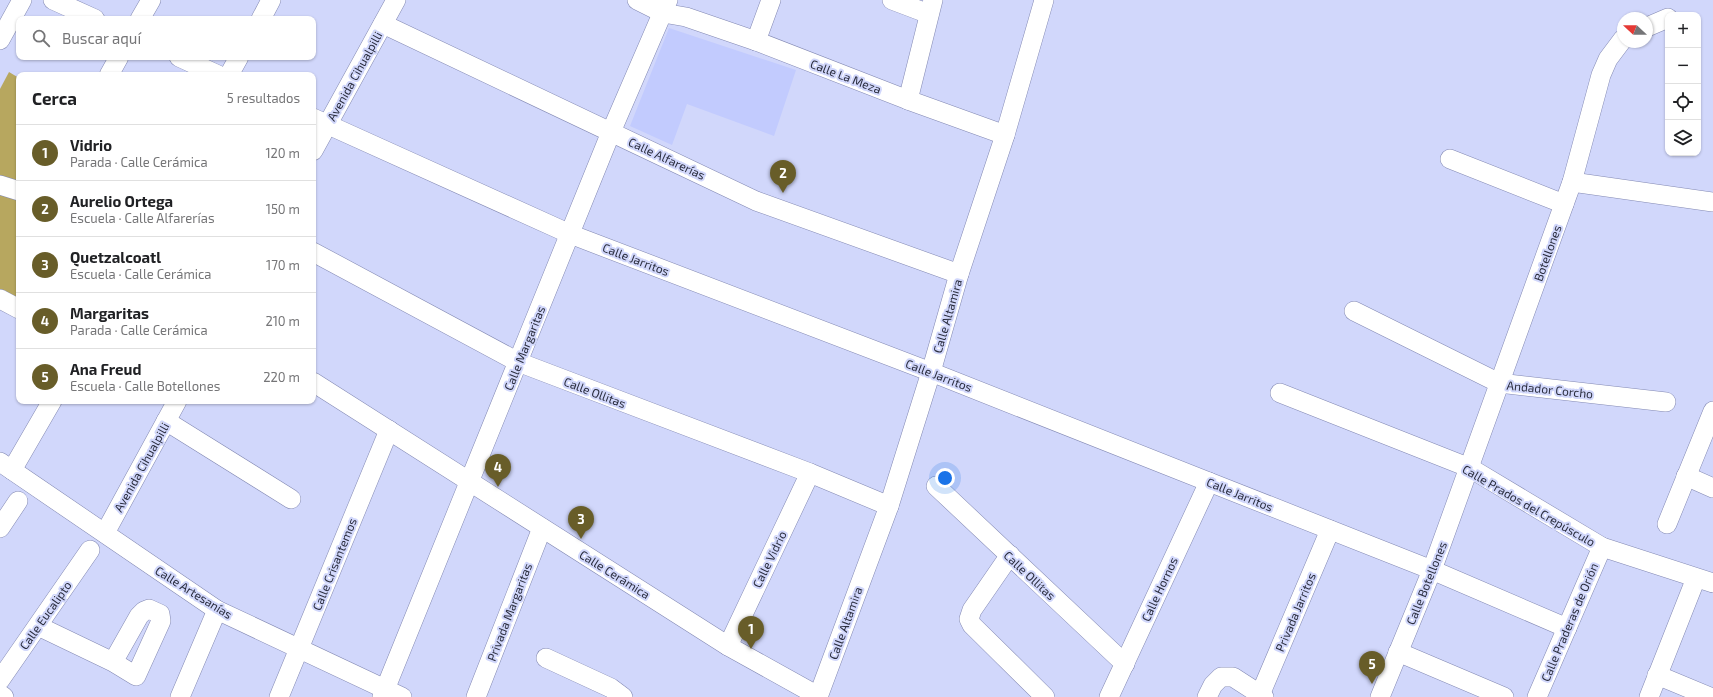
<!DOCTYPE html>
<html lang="es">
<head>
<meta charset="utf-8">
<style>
  body { margin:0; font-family:"Exo 2",sans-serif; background:#f2f2f2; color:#202124 }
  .controls { position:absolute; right:12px; top:12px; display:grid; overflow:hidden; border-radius:8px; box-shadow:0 1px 3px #0004 }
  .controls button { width:36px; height:36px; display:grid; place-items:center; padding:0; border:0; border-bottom:1px solid #e0e0e0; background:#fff; color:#202124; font:20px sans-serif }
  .compass { position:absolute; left:1617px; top:12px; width:36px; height:36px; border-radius:50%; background:#fff; box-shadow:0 1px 3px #0004; rotate:292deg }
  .you { position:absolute; left:945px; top:478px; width:14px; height:14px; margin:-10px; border:3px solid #fff; border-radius:50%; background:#1a73e8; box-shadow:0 0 0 6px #1a73e833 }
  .badge { display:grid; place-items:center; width:26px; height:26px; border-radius:50%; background:#685d29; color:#fff; font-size:13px; font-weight:700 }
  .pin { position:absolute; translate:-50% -33px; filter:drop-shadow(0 1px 2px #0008) }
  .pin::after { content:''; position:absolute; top:21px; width:14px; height:12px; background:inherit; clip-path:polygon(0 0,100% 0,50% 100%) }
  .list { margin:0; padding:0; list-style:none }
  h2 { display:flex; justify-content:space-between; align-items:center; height:52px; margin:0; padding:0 16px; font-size:17px }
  h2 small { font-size:13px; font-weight:400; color:#757577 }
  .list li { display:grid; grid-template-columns:26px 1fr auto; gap:12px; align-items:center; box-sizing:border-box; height:56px; padding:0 16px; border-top:1px solid #e0e0e0 }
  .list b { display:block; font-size:15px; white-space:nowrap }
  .list p { margin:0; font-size:13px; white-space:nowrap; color:#757577 }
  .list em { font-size:13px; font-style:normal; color:#757577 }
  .icon { flex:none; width:22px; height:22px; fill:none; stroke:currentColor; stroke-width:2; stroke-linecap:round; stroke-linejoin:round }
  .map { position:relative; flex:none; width:1713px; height:697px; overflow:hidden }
  .search { position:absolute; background:#fff; box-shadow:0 1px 3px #0004; left:16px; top:16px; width:300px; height:44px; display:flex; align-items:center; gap:10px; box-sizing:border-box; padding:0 14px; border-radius:8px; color:#757577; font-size:15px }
  .panel { position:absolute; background:#fff; box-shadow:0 1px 3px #0004; left:16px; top:72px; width:300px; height:332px; border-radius:8px }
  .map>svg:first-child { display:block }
  .built { fill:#c2cbfe }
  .green { fill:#b7a75f }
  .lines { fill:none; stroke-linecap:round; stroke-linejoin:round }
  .minor-casing { stroke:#8389b3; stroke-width:20 }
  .minor { stroke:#fff; stroke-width:19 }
  .labels { text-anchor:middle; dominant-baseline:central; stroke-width:4; stroke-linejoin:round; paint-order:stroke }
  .street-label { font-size:12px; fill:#2a2d3e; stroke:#d1d7fb }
</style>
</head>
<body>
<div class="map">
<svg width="1713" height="697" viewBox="0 0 1713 697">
  <rect width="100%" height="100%" fill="#d1d7fb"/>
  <path class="built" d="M669,28L796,70L774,136L687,104L672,145L630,126Z"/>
  <path class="green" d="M9,72L19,78V319L0,307V89Z"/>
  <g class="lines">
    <g class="minor-casing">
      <g id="minor">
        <path d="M53,0L95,19"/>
        <path d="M637,0L663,13L686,17L756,41L908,100L1005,135"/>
        <path d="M892,0L929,14"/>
        <path d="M140,19L151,0"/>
        <path d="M261,19L271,0"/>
        <path d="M383,24L756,201L959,274"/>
        <path d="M1647,27L1668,18"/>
        <path d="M0,40L22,0"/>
        <path d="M756,41L771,0"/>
        <path d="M179,57L218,75"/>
        <path d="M109,75L119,57"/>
        <path d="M229,75L239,57"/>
        <path d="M908,100L933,0"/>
        <path d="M313,118L570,234L931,372L1209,482L1432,570L1567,628"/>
        <path d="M313,151L396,0"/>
        <path d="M1450,159L1564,204"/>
        <path d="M1572,182L1713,202"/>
        <path d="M0,185L19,191"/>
        <path d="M313,252L518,362L810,473L889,506"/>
        <path d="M0,299L19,309"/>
        <path d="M1354,311L1499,383L1666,402"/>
        <path d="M313,382L728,646L818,696"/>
        <path d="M1280,393L1470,468L1602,547L1713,583"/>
        <path d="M166,421L291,499"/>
        <path d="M0,462L217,610L402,697"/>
        <path d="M12,470L52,401"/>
        <path d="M1686,476L1713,488"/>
        <path d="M936,486L1125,664"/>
        <path d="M1667,524L1713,411"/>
        <path d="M0,528L18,501"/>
        <path d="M105,533L177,401"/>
        <path d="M1010,555L972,610L969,619L972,625L1045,697"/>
        <path d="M38,626L113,662L136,676L161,621L160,614L149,609L144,611L139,616L113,662"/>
        <path d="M728,646L810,473"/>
        <path d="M1398,652L1504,697"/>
        <path d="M546,658L611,688L623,697"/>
        <path d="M1657,675L1710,697"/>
        <path d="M0,680L90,550"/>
        <path d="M0,694L4,697"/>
        <path d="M1260,695L1330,530"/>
        <path d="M180,697L217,610"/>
        <path d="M279,697L389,430"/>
        <path d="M382,697L611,132L668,0"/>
        <path d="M476,697L542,528"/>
        <path d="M818,697L889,506L931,372L959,274L1005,135L1044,0"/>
        <path d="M1109,697L1209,482"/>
        <path d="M1207,697L1213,685L1221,677H1233L1264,697"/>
        <path d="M1380,697L1432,570L1572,182L1601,75L1608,59L1623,39"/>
        <path d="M1537,697L1602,547"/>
        <path d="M1649,697L1696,578"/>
      </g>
    </g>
    <use href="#minor" class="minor"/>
  </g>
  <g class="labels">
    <g class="street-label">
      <text transform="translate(354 76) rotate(-61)">Avenida Cihualpilli</text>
      <text transform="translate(846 76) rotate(21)">Calle La Meza</text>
      <text transform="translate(667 158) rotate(25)">Calle Alfarerías</text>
      <text transform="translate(1547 253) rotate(-70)">Botellones</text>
      <text transform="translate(636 259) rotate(21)">Calle Jarritos</text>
      <text transform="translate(947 316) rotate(-74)">Calle Altamira</text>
      <text transform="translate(524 348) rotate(-68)">Calle Margaritas</text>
      <text transform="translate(939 375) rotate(21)">Calle Jarritos</text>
      <text transform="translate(1550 389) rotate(6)">Andador Corcho</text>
      <text transform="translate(595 392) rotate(21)">Calle Ollitas</text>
      <text transform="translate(141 467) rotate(-61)">Avenida Cihualpilli</text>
      <text transform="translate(1240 494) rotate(22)">Calle Jarritos</text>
      <text transform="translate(1529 505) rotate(30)">Calle Prados del Crepúsculo</text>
      <text transform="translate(769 559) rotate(-64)">Calle Vidrio</text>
      <text transform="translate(334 564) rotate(-68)">Calle Crisantemos</text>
      <text transform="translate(615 574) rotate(32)">Calle Cerámica</text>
      <text transform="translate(1030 575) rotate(43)">Calle Ollitas</text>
      <text transform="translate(1426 583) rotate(-68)">Calle Botellones</text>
      <text transform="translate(1159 589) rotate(-65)">Calle Hornos</text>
      <text transform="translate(194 592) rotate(32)">Calle Artesanías</text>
      <text transform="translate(509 612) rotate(-69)">Privada Margaritas</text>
      <text transform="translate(1295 612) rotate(-67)">Privada Jarritos</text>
      <text transform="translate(45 615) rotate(-55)">Calle Eucalipto</text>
      <text transform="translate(1569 622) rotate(-67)">Calle Praderas de Orión</text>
      <text transform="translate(845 623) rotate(-70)">Calle Altamira</text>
    </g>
  </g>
</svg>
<div class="controls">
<button>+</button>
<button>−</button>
<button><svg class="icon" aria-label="locate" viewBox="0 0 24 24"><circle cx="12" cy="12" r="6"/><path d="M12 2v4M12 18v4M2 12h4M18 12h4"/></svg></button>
<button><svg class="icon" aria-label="layers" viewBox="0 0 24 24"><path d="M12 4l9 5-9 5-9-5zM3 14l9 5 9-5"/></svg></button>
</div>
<svg class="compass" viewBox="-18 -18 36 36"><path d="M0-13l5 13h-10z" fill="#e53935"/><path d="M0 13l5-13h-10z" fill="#757577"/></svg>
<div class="you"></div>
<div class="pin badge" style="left:751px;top:649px">1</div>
<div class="pin badge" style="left:783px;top:193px">2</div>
<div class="pin badge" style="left:581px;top:539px">3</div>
<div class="pin badge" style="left:498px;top:487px">4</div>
<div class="pin badge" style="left:1372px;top:684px">5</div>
<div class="search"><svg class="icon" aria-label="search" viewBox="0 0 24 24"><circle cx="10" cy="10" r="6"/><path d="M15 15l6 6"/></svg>Buscar aquí</div>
<section class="panel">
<h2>Cerca<small>5 resultados</small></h2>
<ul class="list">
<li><span class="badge">1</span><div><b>Vidrio</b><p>Parada · Calle Cerámica</p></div><em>120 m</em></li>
<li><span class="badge">2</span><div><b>Aurelio Ortega</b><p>Escuela · Calle Alfarerías</p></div><em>150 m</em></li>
<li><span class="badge">3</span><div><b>Quetzalcoatl</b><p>Escuela · Calle Cerámica</p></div><em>170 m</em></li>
<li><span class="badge">4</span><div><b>Margaritas</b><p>Parada · Calle Cerámica</p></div><em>210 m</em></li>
<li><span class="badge">5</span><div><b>Ana Freud</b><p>Escuela · Calle Botellones</p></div><em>220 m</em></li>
</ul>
</section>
</div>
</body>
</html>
